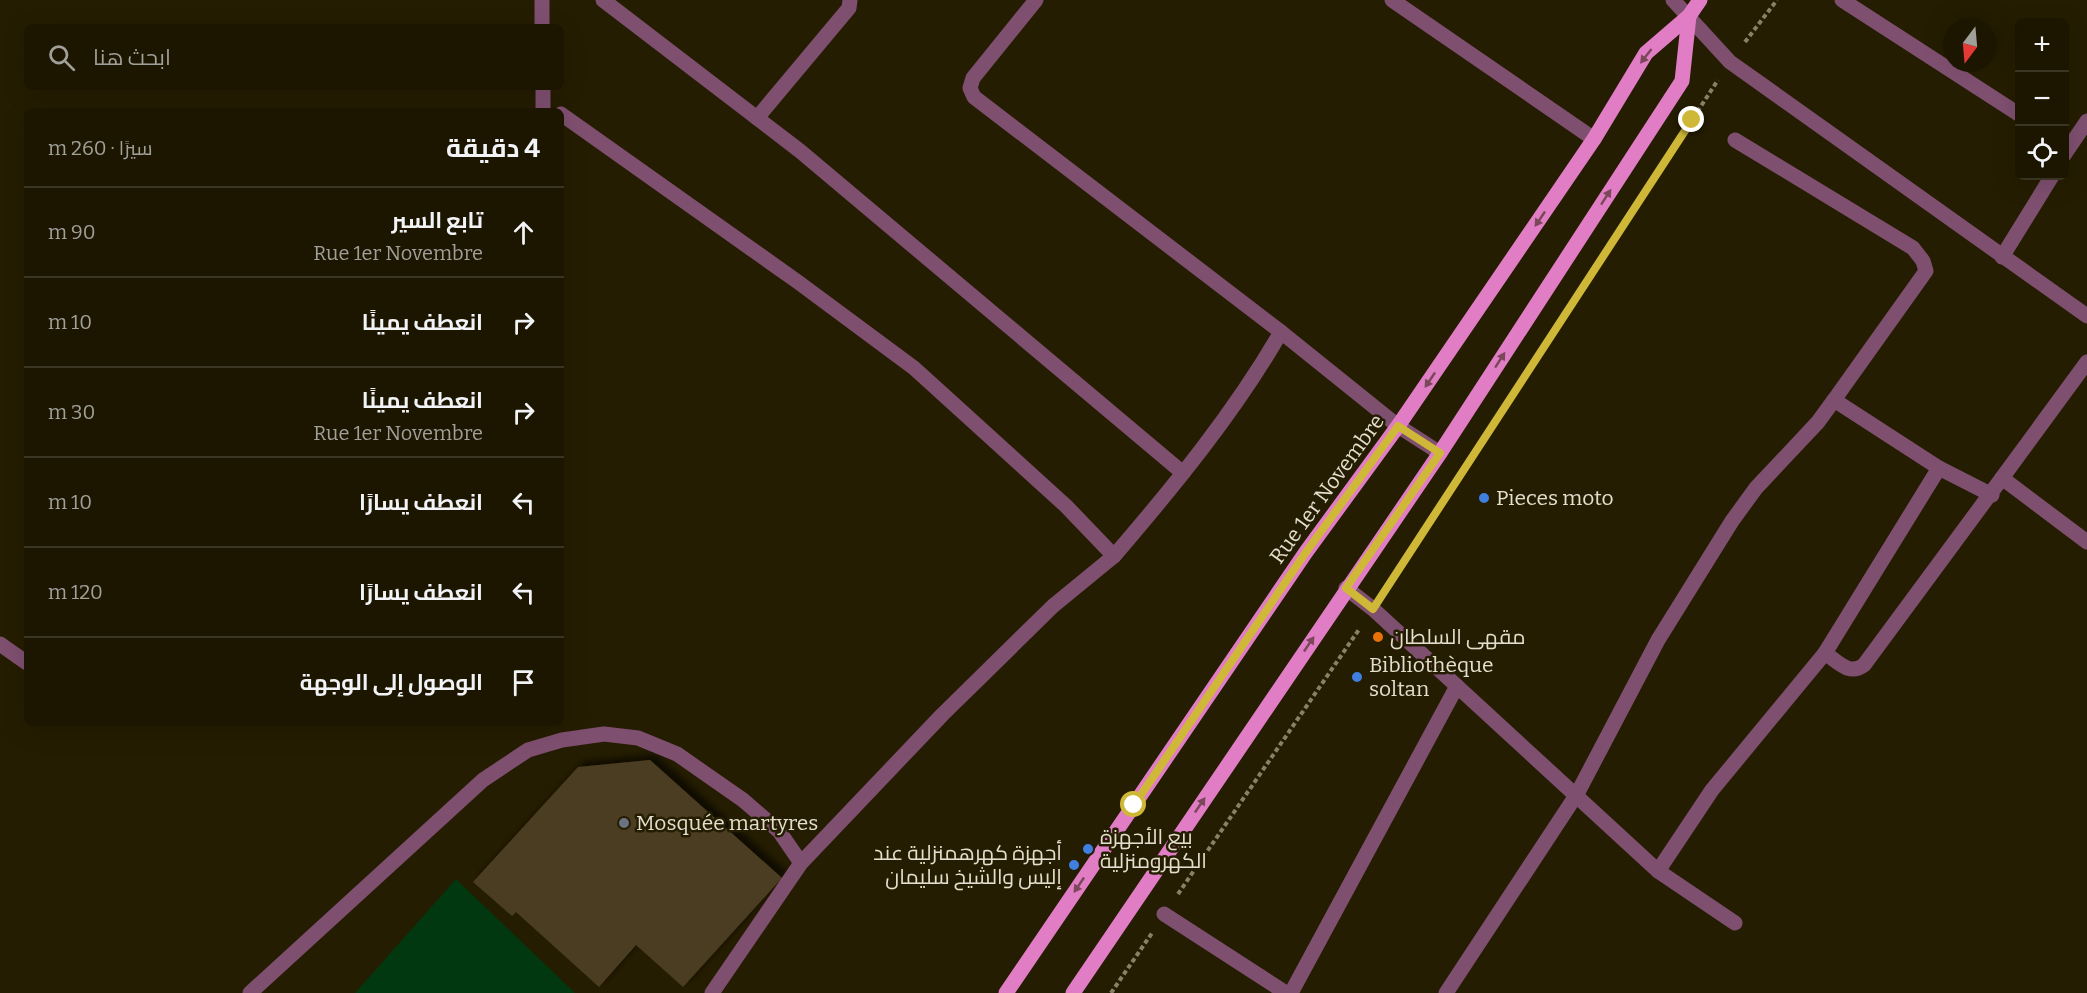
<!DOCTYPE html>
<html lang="ar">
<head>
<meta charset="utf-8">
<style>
  body { margin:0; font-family:Bitter,Cairo,serif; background:#292310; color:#f1f3f6; direction:rtl }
  .controls { position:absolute; right:18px; top:18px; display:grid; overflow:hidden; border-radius:9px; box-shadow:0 6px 24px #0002 }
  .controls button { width:54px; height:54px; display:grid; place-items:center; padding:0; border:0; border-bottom:2px solid #3a3523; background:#1c1601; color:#f1f3f6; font:30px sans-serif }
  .compass { position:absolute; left:1943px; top:18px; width:54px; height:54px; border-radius:50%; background:#1c1601; box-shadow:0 6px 24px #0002; rotate:196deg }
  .stop { position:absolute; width:18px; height:18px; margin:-14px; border:4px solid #cfb837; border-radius:50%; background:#fff }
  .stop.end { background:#cfb837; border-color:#fff; box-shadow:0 2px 6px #0008 }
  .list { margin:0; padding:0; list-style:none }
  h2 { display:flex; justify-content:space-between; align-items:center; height:78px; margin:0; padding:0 24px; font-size:26px }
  h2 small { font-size:20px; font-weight:400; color:#a09f99 }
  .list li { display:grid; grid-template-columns:39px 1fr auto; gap:18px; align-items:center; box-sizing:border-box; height:90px; padding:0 24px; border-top:2px solid #3a3523 }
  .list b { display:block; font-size:22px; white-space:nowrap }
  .list p { margin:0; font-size:20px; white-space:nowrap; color:#a09f99 }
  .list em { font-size:20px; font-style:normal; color:#a09f99 }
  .icon { flex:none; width:33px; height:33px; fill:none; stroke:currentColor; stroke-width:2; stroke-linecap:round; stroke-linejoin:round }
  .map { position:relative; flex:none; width:2087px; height:993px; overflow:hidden; direction:ltr }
  .search { position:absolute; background:#1c1601; box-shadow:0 6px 24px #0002; left:24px; top:24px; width:540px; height:66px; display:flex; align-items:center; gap:15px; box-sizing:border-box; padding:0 21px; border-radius:9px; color:#a09f99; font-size:22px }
  .panel { position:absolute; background:#1c1601; box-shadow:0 6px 24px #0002; left:24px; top:108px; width:540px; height:618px; border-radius:9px; direction:rtl }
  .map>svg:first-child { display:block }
  .green { fill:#013810 }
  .building { fill:#4c3c22; filter:url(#shadow) }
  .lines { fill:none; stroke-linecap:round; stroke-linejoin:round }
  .path { stroke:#87816a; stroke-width:4; stroke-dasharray:4.5 3; stroke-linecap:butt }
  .minor { stroke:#7f4f70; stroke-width:15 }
  .major { stroke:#e17dc5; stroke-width:15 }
  .oneway { fill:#7a4859 }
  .route { stroke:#cfb837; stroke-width:8 }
  .shop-dot { fill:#3f7fe0; stroke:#251d01; stroke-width:2 }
  .food-dot { fill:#e8710a; stroke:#251d01; stroke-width:2 }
  .worship-dot { fill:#6b7280; stroke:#251d01; stroke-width:2 }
  .labels { text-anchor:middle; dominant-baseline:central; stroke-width:5; stroke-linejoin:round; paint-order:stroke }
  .street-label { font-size:21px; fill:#e3decd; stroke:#251d01 }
  .poi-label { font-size:21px; fill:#e3decd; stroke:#251d01; text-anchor:start }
</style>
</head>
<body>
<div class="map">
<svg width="2087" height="993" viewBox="0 0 2087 993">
  <defs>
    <filter id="shadow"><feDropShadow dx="5.5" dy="-5.5" stdDeviation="3" flood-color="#0009"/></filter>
  </defs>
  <rect width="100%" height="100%" fill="#251d01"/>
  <path class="green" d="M456,879L575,993H355Z"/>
  <path class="building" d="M650,760L782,878L683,987L636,945L599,987L516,912L512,916L473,882L578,767Z"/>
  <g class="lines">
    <g class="path">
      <path d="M1745,42L1777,0"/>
      <path d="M1386,589L1718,80"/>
      <path d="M1178,894L1360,628"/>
      <path d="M1111,993L1152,933"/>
    </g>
    <g class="minor">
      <path d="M542,0V27"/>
      <path d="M603,0L800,151L1183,473"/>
      <path d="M1036,0L973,78L970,88L974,97L1281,332L1398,426L1440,453"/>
      <path d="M1392,0L1594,139"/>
      <path d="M1673,0L1730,62L2087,316"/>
      <path d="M1842,0L2020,115"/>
      <path d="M543,87V111"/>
      <path d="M561,114L798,282L914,368L1066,506L1114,556L1053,606L942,715L801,863L712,993"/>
      <path d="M757,118L849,8L850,0"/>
      <path d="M1735,140L1913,248L1923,261L1926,271L1834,400"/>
      <path d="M2064,155L2087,121"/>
      <path d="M2002,257L2052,176"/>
      <path d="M2002,478L2087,362"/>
      <path d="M1114,556C1175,485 1234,413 1281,332"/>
      <path d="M1346,588L1373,609L1658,871L1735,923"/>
      <path d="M0,644L27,663"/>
      <path d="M1825,653C1838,662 1849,676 1864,665L2002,478L2087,542"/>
      <path d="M1658,871L1712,790L1825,653L1939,468L1992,495"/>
      <path d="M1164,914L1286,993"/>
      <path d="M250,993L483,780L528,750L562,740L604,734L638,738L677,754L743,800L779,831L801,863"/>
      <path d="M1291,993L1457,686"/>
      <path d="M1446,993L1577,794L1658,640L1732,521L1756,488L1818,422L1834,400L1939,468"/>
    </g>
    <g class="major">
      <path d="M1006,993L1306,552L1398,426L1594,139L1646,53L1689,16L1700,0"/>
      <path d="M1073,993L1440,453L1682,81L1689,16"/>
    </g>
  </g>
  <defs><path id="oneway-solid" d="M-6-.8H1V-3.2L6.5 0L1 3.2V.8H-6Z" transform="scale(1.5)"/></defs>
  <g class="oneway">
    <use href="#oneway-solid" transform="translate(1646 56) rotate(128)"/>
    <use href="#oneway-solid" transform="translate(1606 197) rotate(-57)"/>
    <use href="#oneway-solid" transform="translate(1540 219) rotate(124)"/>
    <use href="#oneway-solid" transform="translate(1500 360) rotate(-57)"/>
    <use href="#oneway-solid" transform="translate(1430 380) rotate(124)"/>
    <use href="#oneway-solid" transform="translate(1309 644) rotate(-56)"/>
    <use href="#oneway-solid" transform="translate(1200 805) rotate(-56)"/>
    <use href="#oneway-solid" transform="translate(1079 885) rotate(124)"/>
  </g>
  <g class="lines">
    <path class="route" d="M1134,805L1306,552L1398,426L1440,453L1346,588L1373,609L1692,120"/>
  </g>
  <g class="shop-dot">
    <circle cx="1484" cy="498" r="6"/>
    <circle cx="1357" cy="677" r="6"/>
    <circle cx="1088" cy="849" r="6"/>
    <circle cx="1074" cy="865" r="6"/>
  </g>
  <circle class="food-dot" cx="1378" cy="637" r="6"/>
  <circle class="worship-dot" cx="624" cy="823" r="6"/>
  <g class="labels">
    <g class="street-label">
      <text transform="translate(1327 489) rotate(-54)">Rue 1er Novembre</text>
    </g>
    <g class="poi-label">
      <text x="1496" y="498">Pieces moto</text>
      <text x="1390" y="637">مقهى السلطان</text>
      <text x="1369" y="665">Bibliothèque<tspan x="1369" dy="24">soltan</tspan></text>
      <text x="636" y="823">Mosquée martyres</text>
      <text x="1100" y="837">بيع الأجهزة<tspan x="1100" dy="24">الكهرومنزلية</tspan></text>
      <text x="1062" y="853" text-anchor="end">أجهزة كهرهمنزلية عند<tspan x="1062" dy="24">إليس والشيخ سليمان</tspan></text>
    </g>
  </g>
</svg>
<div class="controls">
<button>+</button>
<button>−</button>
<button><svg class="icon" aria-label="locate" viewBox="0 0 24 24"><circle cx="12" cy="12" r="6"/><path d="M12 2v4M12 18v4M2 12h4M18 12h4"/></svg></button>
</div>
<svg class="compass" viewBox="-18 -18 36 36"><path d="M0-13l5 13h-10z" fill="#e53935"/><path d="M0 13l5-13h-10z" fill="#a09f99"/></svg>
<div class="stop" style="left:1134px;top:805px"></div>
<div class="stop end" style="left:1692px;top:120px"></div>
<div class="search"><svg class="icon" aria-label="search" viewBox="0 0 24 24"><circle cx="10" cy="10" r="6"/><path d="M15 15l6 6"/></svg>ابحث هنا</div>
<section class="panel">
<h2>4 دقيقة<small>سيرًا · 260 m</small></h2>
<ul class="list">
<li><svg class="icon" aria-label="ahead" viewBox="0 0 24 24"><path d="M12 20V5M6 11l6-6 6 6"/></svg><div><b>تابع السير</b><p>Rue 1er Novembre</p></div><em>90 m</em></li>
<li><svg class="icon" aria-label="right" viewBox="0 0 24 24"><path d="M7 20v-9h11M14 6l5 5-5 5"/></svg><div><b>انعطف يمينًا</b></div><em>10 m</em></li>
<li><svg class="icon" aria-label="right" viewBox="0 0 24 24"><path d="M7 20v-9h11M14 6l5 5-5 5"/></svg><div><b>انعطف يمينًا</b><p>Rue 1er Novembre</p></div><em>30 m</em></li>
<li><svg class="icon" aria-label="left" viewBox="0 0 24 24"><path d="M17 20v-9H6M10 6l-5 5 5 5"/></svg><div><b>انعطف يسارًا</b></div><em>10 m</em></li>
<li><svg class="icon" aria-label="left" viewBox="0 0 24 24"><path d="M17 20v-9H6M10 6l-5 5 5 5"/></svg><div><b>انعطف يسارًا</b></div><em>120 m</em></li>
<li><svg class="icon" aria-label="arrive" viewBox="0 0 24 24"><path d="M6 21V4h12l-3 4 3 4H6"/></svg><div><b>الوصول إلى الوجهة</b></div></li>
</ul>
</section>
</div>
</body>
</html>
